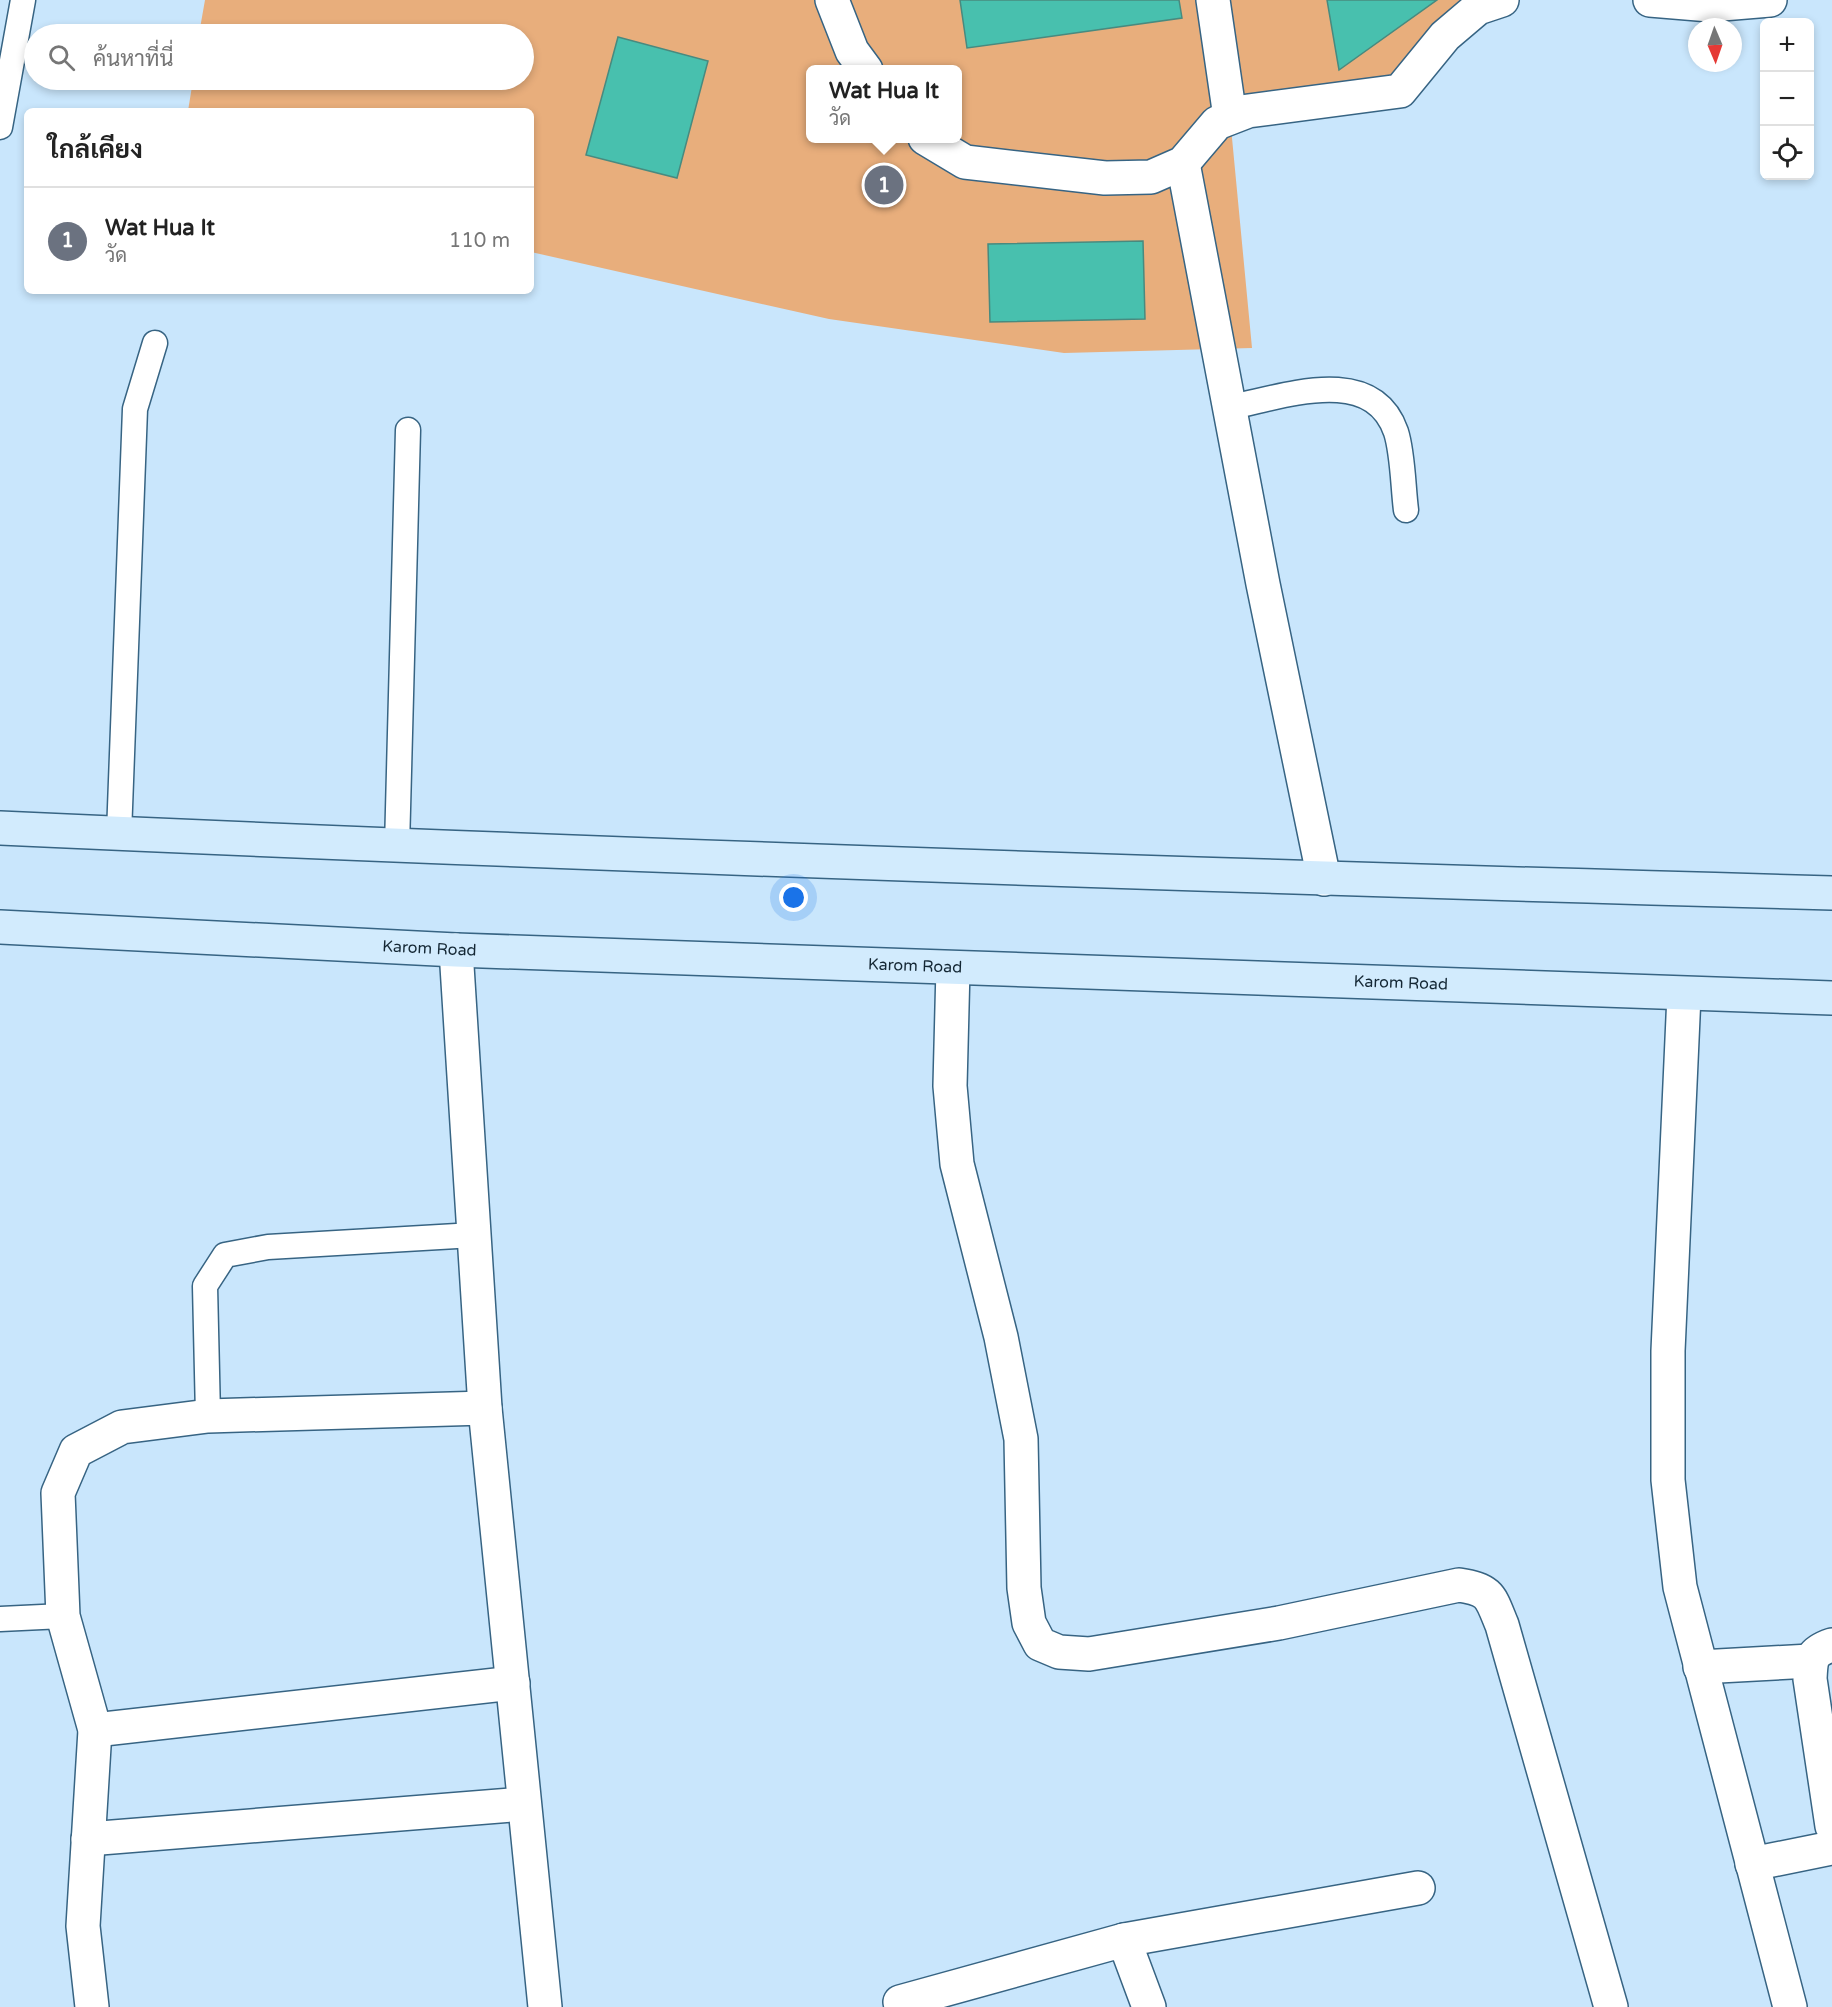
<!DOCTYPE html>
<html lang="th">
<head>
<meta charset="utf-8">
<style>
  body { margin:0; font-family:"Varela Round",Sarabun,sans-serif; background:#f6f6f6; color:#222 }
  .controls { position:absolute; right:18px; top:18px; display:grid; overflow:hidden; border-radius:9px; box-shadow:0 3px 9px #0003 }
  .controls button { width:54px; height:54px; display:grid; place-items:center; padding:0; border:0; border-bottom:2px solid #e0e0e0; background:#fff; color:#222; font:30px sans-serif }
  .compass { position:absolute; left:1688px; top:18px; width:54px; height:54px; border-radius:50%; background:#fff; box-shadow:0 3px 9px #0003; rotate:178deg }
  .you { position:absolute; left:794px; top:898px; width:21px; height:21px; margin:-15px; border:4px solid #fff; border-radius:50%; background:#1a73e8; box-shadow:0 0 0 9px #1a73e833 }
  .badge { display:grid; place-items:center; width:39px; height:39px; border-radius:50%; background:#9c5f23; color:#fff; font-size:20px; font-weight:700 }
  .pin { position:absolute; translate:-50% -50%; border:3px solid #fff; box-shadow:0 2px 6px #0006 }
  .popup { position:absolute; left:806px; top:65px; width:156px; height:78px; box-sizing:border-box; display:grid; place-content:center; border-radius:9px; background:#fff; filter:drop-shadow(0 2px 4px #0005); font-size:20px; white-space:nowrap; color:#767676 }
  .popup b { font-size:22px; color:#222 }
  .popup::after { content:''; position:absolute; left:50%; top:100%; margin-left:-12px; border:12px solid transparent; border-top-color:#fff }
  .list { margin:0; padding:0; list-style:none }
  h2 { display:flex; justify-content:space-between; align-items:center; height:78px; margin:0; padding:0 24px; font-size:26px }
  h2 small { font-size:20px; font-weight:400; color:#767676 }
  .list li { display:grid; grid-template-columns:39px 1fr auto; gap:18px; align-items:center; box-sizing:border-box; height:108px; padding:0 24px; border-top:2px solid #e0e0e0 }
  .list b { display:block; font-size:22px; white-space:nowrap }
  .list p { margin:0; font-size:20px; white-space:nowrap; color:#767676 }
  .list em { font-size:20px; font-style:normal; color:#767676 }
  .icon { flex:none; width:33px; height:33px; fill:none; stroke:currentColor; stroke-width:2; stroke-linecap:round; stroke-linejoin:round }
  .map { position:relative; flex:none; width:1832px; height:2007px; overflow:hidden }
  .search { position:absolute; background:#fff; box-shadow:0 3px 9px #0003; left:24px; top:24px; width:510px; height:66px; display:flex; align-items:center; gap:15px; box-sizing:border-box; padding:0 21px; border-radius:33px; color:#767676; font-size:22px }
  .panel { position:absolute; background:#fff; box-shadow:0 3px 9px #0003; left:24px; top:108px; width:510px; height:186px; border-radius:9px }
  .map>svg:first-child { display:block }
  .green { fill:#e8ae7c; fill-rule:evenodd }
  .building { fill:#48c0ae; stroke:#488a7f; stroke-width:1.5 }
  .lines { fill:none; stroke-linecap:round; stroke-linejoin:round }
  .lane-casing { stroke:#376483; stroke-width:27 }
  .street-casing { stroke:#376483; stroke-width:36 }
  .secondary-casing { stroke:#376483; stroke-width:36 }
  .lane { stroke:#fff; stroke-width:24 }
  .street { stroke:#fff; stroke-width:33 }
  .secondary { stroke:#d2ebfd; stroke-width:33 }
  .labels { text-anchor:middle; dominant-baseline:central; stroke-width:6; stroke-linejoin:round; paint-order:stroke }
  .street-label { font-size:16px; fill:#142734; stroke:#fff }
</style>
</head>
<body>
<div class="map">
<svg width="1832" height="2007" viewBox="0 0 1832 2007">
  <rect width="100%" height="100%" fill="#c9e6fc"/>
  <path class="green" d="M205,0H1502L1379,95L1230,117L1252,348L1064,353L829,319L531,252V111H188L193,80H524V34H199ZM810,70H958V138H810Z"/>
  <g class="building">
    <path d="M960,0H1179L1182,18L967,48Z"/>
    <path d="M1327,0H1437L1339,70Z"/>
    <path d="M618,37L708,61L677,178L586,155Z"/>
    <path d="M1143,241L1145,319L990,322L988,244Z"/>
  </g>
  <g class="lines">
    <g class="lane-casing">
      <g id="lane">
        <path d="M0,127L23,0"/>
        <path d="M1231,407C1283,397 1372,363 1396,432C1403,454 1403,487 1406,510"/>
        <path d="M119,834L135,409L155,343"/>
        <path d="M397,847L408,430"/>
        <path d="M208,1416L205,1286L225,1255L268,1247L474,1235"/>
        <path d="M0,1619L63,1616"/>
      </g>
    </g>
    <g class="street-casing">
      <g id="street">
        <path d="M832,0L852,51L866,70"/>
        <path d="M1213,0L1230,117"/>
        <path d="M1650,0L1710,5L1770,0"/>
        <path d="M925,138L965,162L1105,178L1151,177L1183,163L1217,123L1248,111L1400,91L1445,36L1478,8L1502,0"/>
        <path d="M1183,163L1263,584L1324,879"/>
        <path d="M456,950L485,1408L545,2007"/>
        <path d="M953,968L950,1086L957,1164L1001,1337L1021,1439L1024,1588L1029,1623L1040,1644L1059,1652L1089,1654L1279,1623L1459,1585C1491,1590 1490,1596 1502,1625L1611,2007"/>
        <path d="M1684,995L1668,1351V1480L1680,1587L1790,2007"/>
        <path d="M1832,1645C1811,1652 1811,1658 1810,1679L1832,1826"/>
        <path d="M1700,1667L1810,1661"/>
        <path d="M95,1730L513,1683"/>
        <path d="M88,1839L524,1804"/>
        <path d="M1752,1864L1832,1848"/>
        <path d="M1124,1940L1418,1888"/>
        <path d="M900,2002L1124,1940L1149,2007"/>
        <path d="M92,2007L83,1926L95,1730L63,1616L58,1493L76,1451L122,1427L208,1416L485,1408"/>
      </g>
    </g>
    <g class="secondary-casing">
      <g id="secondary">
        <path d="M0,828C610,856 1221,876 1832,893"/>
        <path id="s1" d="M0,927L456,950L1832,998"/>
      </g>
    </g>
    <use href="#lane" class="lane"/>
    <use href="#street" class="street"/>
    <use href="#secondary" class="secondary"/>
  </g>
  <g class="labels">
    <g class="street-label">
      <text stroke="none"><textPath href="#s1" startOffset="430">Karom Road</textPath></text>
      <text stroke="none"><textPath href="#s1" startOffset="916">Karom Road</textPath></text>
      <text stroke="none"><textPath href="#s1" startOffset="1402">Karom Road</textPath></text>
    </g>
  </g>
</svg>
<div class="controls">
<button>+</button>
<button>−</button>
<button><svg class="icon" aria-label="locate" viewBox="0 0 24 24"><circle cx="12" cy="12" r="6"/><path d="M12 2v4M12 18v4M2 12h4M18 12h4"/></svg></button>
</div>
<svg class="compass" viewBox="-18 -18 36 36"><path d="M0-13l5 13h-10z" fill="#e53935"/><path d="M0 13l5-13h-10z" fill="#767676"/></svg>
<div class="you"></div>
<div class="pin badge" style="left:884px;top:185px;background:#6b7280">1</div>
<div class="popup"><b>Wat Hua It</b>วัด</div>
<div class="search"><svg class="icon" aria-label="search" viewBox="0 0 24 24"><circle cx="10" cy="10" r="6"/><path d="M15 15l6 6"/></svg>ค้นหาที่นี่</div>
<section class="panel">
<h2>ใกล้เคียง<small></small></h2>
<ul class="list">
<li><span class="badge" style="background:#6b7280">1</span><div><b>Wat Hua It</b><p>วัด</p></div><em>110 m</em></li>
</ul>
</section>
</div>
</body>
</html>
